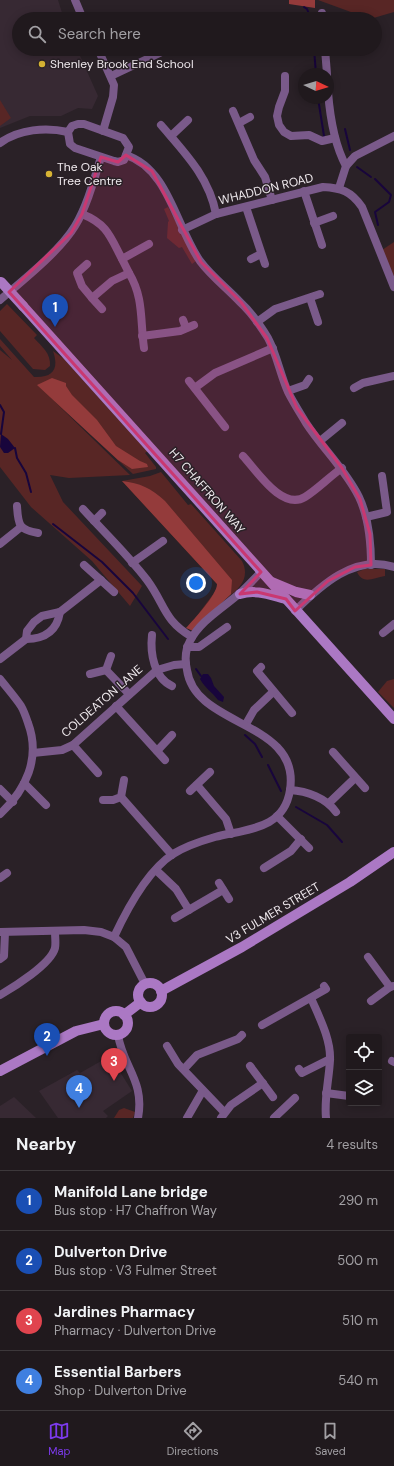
<!DOCTYPE html>
<html lang="en">
<head>
<meta charset="utf-8">
<style>
  body { margin:0; font-family:"DM Sans",sans-serif; background:#282226; color:#f1f3f6 }
  .controls { position:absolute; right:12px; bottom:12px; display:grid; overflow:hidden; border-radius:4px; box-shadow:0 2px 10px #0003 }
  .controls button { width:36px; height:36px; display:grid; place-items:center; padding:0; border:0; border-bottom:1px solid #3d383b; background:#20191d; color:#f1f3f6; font:20px sans-serif }
  .compass { position:absolute; left:298px; top:68px; width:36px; height:36px; border-radius:50%; background:#20191d; box-shadow:0 2px 10px #0003; rotate:94deg }
  .you { position:absolute; left:196px; top:583px; width:14px; height:14px; margin:-10px; border:3px solid #fff; border-radius:50%; background:#1a73e8; box-shadow:0 0 0 6px #1a73e833 }
  .badge { display:grid; place-items:center; width:26px; height:26px; border-radius:50%; background:#7c3aed; color:#fff; font-size:13px; font-weight:700 }
  .pin { position:absolute; translate:-50% -33px; filter:drop-shadow(0 1px 2px #0008) }
  .pin::after { content:''; position:absolute; top:21px; width:14px; height:12px; background:inherit; clip-path:polygon(0 0,100% 0,50% 100%) }
  .list { margin:0; padding:0; list-style:none }
  h2 { display:flex; justify-content:space-between; align-items:center; height:52px; margin:0; padding:0 16px; font-size:17px }
  h2 small { font-size:13px; font-weight:400; color:#a2a0a4 }
  .list li { display:grid; grid-template-columns:26px 1fr auto; gap:12px; align-items:center; box-sizing:border-box; height:60px; padding:0 16px; border-top:1px solid #3d383b }
  .list b { display:block; font-size:15px; white-space:nowrap }
  .list p { margin:0; font-size:13px; white-space:nowrap; color:#a2a0a4 }
  .list em { font-size:13px; font-style:normal; color:#a2a0a4 }
  .icon { flex:none; width:22px; height:22px; fill:none; stroke:currentColor; stroke-width:2; stroke-linecap:round; stroke-linejoin:round }
  .map { position:relative; flex:none; width:394px; height:1118px; overflow:hidden }
  .search { position:absolute; background:#20191d; box-shadow:0 2px 10px #0003; left:12px; right:12px; top:12px; height:44px; display:flex; align-items:center; gap:10px; box-sizing:border-box; padding:0 14px; border-radius:22px; color:#a2a0a4; font-size:15px }
  .sheet { height:292px; background:#20191d }
  nav { display:flex; justify-content:space-around; align-items:center; box-sizing:border-box; height:56px; border-top:1px solid #3d383b; background:#20191d; font-size:11px; color:#a2a0a4 }
  nav a { display:grid; justify-items:center; gap:2px }
  nav .on { color:#7c3aed }
  .map>svg:first-child { display:block }
  .built { fill:#372933 }
  .green { fill:#582625 }
  .forest { fill:#943b3b }
  .water { fill:#18053c }
  .lines { fill:none; stroke-linecap:round; stroke-linejoin:round }
  .stream { stroke:#18053c; stroke-width:2 }
  .street { stroke:#7a5a8a; stroke-width:8 }
  .secondary { stroke:#ab78c4; stroke-width:10 }
  .secondary-bridge { stroke:#ab78c4; stroke-width:10 }
  .marked { fill:#c93871; fill-opacity:0.2; stroke:#c93871; stroke-width:3; stroke-linejoin:round }
  .poi-dot { fill:#d8b434; stroke:#2a2127; stroke-width:1.5 }
  .labels { text-anchor:middle; dominant-baseline:central; stroke-width:3; stroke-linejoin:round; paint-order:stroke }
  .poi-label { font-size:12px; fill:#f0eaee; stroke:#2a2127; text-anchor:start }
  .street-label { font-size:12px; fill:#f0eaee; stroke:#2a2127 }
</style>
</head>
<body>
<div class="map">
<svg width="394" height="1118" viewBox="0 0 394 1118">
  <rect width="100%" height="100%" fill="#2a2127"/>
  <g class="built">
    <path d="M0,0H58L64,19H19V49H77L98,96L92,109L78,108L61,116H30L0,128Z"/>
    <path d="M110,1056L132,1091L103,1111L108,1116L106,1118H58L39,1091L77,1070L80,1073Z"/>
    <path d="M14,1097L36,1118H0V1106Z"/>
  </g>
  <g class="green">
    <path d="M318,0H394V12L370,19Z"/>
    <path d="M0,100L11,118L0,126Z"/>
    <path d="M168,207L196,261L192,264L182,247L179,248L167,238L168,222L169,221L164,209Z"/>
    <path d="M394,242V277L382,250Z"/>
    <path d="M7,304L37,335L34,338C42,347 51,353 50,366L45,370L33,369L0,331V311Z"/>
    <path d="M0,339L34,377C54,378 59,368 53,351L64,359L148,451L145,453L156,467V469L133,474L54,401L130,475L69,478L50,475L63,502L142,586L130,606L92,561L31,507L0,467V350L12,360L0,346Z"/>
    <path d="M161,472L188,505L191,504L242,561C256,588 218,603 199,613L217,589V584L122,481L150,476Z"/>
    <path d="M365,569H385V576C373,578 363,585 357,572Z"/>
    <path d="M394,679V708L378,692L387,681Z"/>
    <path d="M124,1108L135,1112L133,1118H114L119,1110Z"/>
  </g>
  <g class="forest">
    <path d="M289,0H315V8L289,4Z"/>
    <path d="M52,378L66,383V386L72,395L97,420L116,446L140,461L147,464L148,467L132,469L118,460L37,385Z"/>
    <path d="M122,481C140,483 151,488 165,501L232,580L231,594L193,631L186,628C194,619 217,595 217,584Z"/>
  </g>
  <g class="water">
    <path d="M1,434L8,439L15,448L8,453H4L0,447Z"/>
    <path d="M203,674H208L211,678L214,686L224,697L223,702L218,700C212,692 205,688 200,679Z"/>
  </g>
  <g class="lines">
    <g class="stream">
      <path d="M304,7L307,9L311,19"/>
      <path d="M314,49L316,74"/>
      <path d="M318,98L324,136"/>
      <path d="M345,129L350,150"/>
      <path d="M357,167L371,177"/>
      <path d="M375,179L391,195L389,202L375,212L378,225"/>
      <path d="M0,405L4,412L1,434"/>
      <path d="M15,448L17,458L26,473L31,492"/>
      <path d="M53,524L102,562L133,593L168,639"/>
      <path d="M196,669L201,676"/>
      <path d="M245,735L255,744L262,757"/>
      <path d="M268,765L281,791"/>
      <path d="M296,807L327,825L342,842"/>
    </g>
    <g class="street">
      <path d="M75,0L83,19"/>
      <path d="M322,13L323,19"/>
      <path d="M98,49L114,85L113,97L103,131"/>
      <path d="M325,49L327,74"/>
      <path d="M111,76L164,51L180,52L193,49"/>
      <path d="M285,76V91L279,107L277,116L279,125L284,132L291,136L309,135L322,141L335,138"/>
      <path d="M328,92C330,117 334,144 346,166L339,188"/>
      <path d="M233,111L254,160L265,177L272,200"/>
      <path d="M239,123L250,117"/>
      <path d="M78,124H84L123,138L129,147L124,160L118,162L114,161L75,148L70,144L68,132L72,126Z"/>
      <path d="M161,125C185,153 209,177 216,214"/>
      <path d="M171,136L188,120"/>
      <path d="M0,143C19,129 46,127 68,132"/>
      <path d="M126,155C169,169 176,227 200,261C212,277 227,288 240,302C251,312 260,325 268,338C277,355 280,374 288,392C293,402 300,413 306,423C323,449 345,469 359,497C369,518 371,541 371,565"/>
      <path d="M346,166L355,156L394,136"/>
      <path d="M304,191L322,245"/>
      <path d="M246,207L265,264"/>
      <path d="M82,214C107,224 110,236 122,259L149,244"/>
      <path d="M314,223L333,216"/>
      <path d="M182,230L216,214L323,187C341,188 351,191 362,207L394,287"/>
      <path d="M251,259L261,254"/>
      <path d="M87,264L77,273L82,286L92,298"/>
      <path d="M129,273C144,298 140,320 144,348"/>
      <path d="M310,298L318,322"/>
      <path d="M0,300C22,281 60,251 75,226C87,206 94,180 101,157"/>
      <path d="M102,309L92,298L112,281L129,273L122,259"/>
      <path d="M183,320L186,328"/>
      <path d="M257,322L275,309L320,294"/>
      <path d="M142,336L180,331L194,325"/>
      <path d="M189,381L225,427"/>
      <path d="M196,387L215,373L273,348"/>
      <path d="M354,388L363,383L394,376"/>
      <path d="M288,391L305,385L309,379"/>
      <path d="M320,441L342,423"/>
      <path d="M243,456C257,471 282,511 305,497C318,489 329,477 342,468"/>
      <path d="M17,506C18,525 19,530 38,533"/>
      <path d="M83,509C104,532 128,555 147,580C165,604 163,620 192,637"/>
      <path d="M366,517L387,512L382,476"/>
      <path d="M94,521L102,513"/>
      <path d="M0,544L21,527"/>
      <path d="M132,563L163,541"/>
      <path d="M84,565L114,592"/>
      <path d="M295,611C321,585 355,554 394,567"/>
      <path d="M383,633L394,624"/>
      <path d="M152,635C150,653 154,678 172,686"/>
      <path d="M26,639C45,639 57,631 60,612"/>
      <path d="M187,647H199L227,627"/>
      <path d="M0,659L26,639L27,631L34,622L42,616L60,612L101,580"/>
      <path d="M261,667L257,671L292,713"/>
      <path d="M106,670L129,694"/>
      <path d="M90,674L106,670L111,656"/>
      <path d="M0,679C7,688 15,697 21,706C24,711 26,717 28,723C41,758 26,790 0,814"/>
      <path d="M116,706L165,760"/>
      <path d="M246,724L254,710L273,692"/>
      <path d="M73,745L98,773"/>
      <path d="M157,751L172,735"/>
      <path d="M333,752L365,788"/>
      <path d="M33,753L62,750L73,745L157,670L174,665L186,664"/>
      <path d="M24,783L46,805"/>
      <path d="M197,785L226,819L231,834"/>
      <path d="M0,789L13,802"/>
      <path d="M290,790C307,791 326,798 336,812"/>
      <path d="M190,791L210,772"/>
      <path d="M121,797L172,855"/>
      <path d="M103,800H113L121,797L124,780"/>
      <path d="M329,803L355,778"/>
      <path d="M277,816L309,848"/>
      <path d="M264,868L291,851L301,839"/>
      <path d="M156,870L176,889L189,910"/>
      <path d="M0,878L7,873"/>
      <path d="M219,883L229,899"/>
      <path d="M175,918L223,890"/>
      <path d="M0,932L84,930L101,932L114,937L126,947L145,984"/>
      <path d="M114,937C127,909 147,871 173,854C186,846 201,841 215,837C246,829 284,830 290,790C301,720 195,728 187,670C185,661 185,650 190,641C200,621 223,608 240,593C247,587 254,579 261,572"/>
      <path d="M368,957L390,987"/>
      <path d="M0,959L4,956L5,932"/>
      <path d="M0,995C14,987 51,964 55,948C56,943 55,937 55,932"/>
      <path d="M311,998C319,1017 331,1039 330,1060C329,1080 324,1098 326,1118"/>
      <path d="M371,1001L390,987L394,986"/>
      <path d="M262,1025L326,989L324,986"/>
      <path d="M118,1035C123,1067 145,1081 138,1118"/>
      <path d="M167,1046L178,1064L224,1112"/>
      <path d="M392,1061L394,1062"/>
      <path d="M250,1066L273,1097"/>
      <path d="M184,1069L197,1055L238,1039L242,1035"/>
      <path d="M299,1069L302,1073L330,1059"/>
      <path d="M326,1093L349,1096"/>
      <path d="M187,1118L202,1092"/>
      <path d="M221,1118L231,1105L263,1083"/>
      <path d="M274,1118L295,1098"/>
    </g>
    <g class="secondary">
      <path d="M23,306L394,719"/>
      <path d="M272,582L296,592L310,595"/>
      <path d="M240,594C256,589 270,595 286,599"/>
      <circle cx="150" cy="995" r="12"/>
      <path d="M161,991L242,947L350,882L394,852"/>
      <circle cx="116" cy="1023" r="12"/>
      <path d="M124,1015L141,1002"/>
      <path d="M0,1071L76,1031L104,1024"/>
    </g>
    <path class="secondary-bridge" d="M1,282L23,306"/>
  </g>
  <path class="marked" d="M126,155L152,171L201,262L241,302L267,338L297,408L342,468L360,499L370,534L371,565L355,567L328,581L295,611L286,599L257,592L240,594L261,572L9,292L71,233L82,214L101,157L118,162Z"/>
  <g class="poi-dot">
    <circle cx="42" cy="64" r="4"/>
    <circle cx="49" cy="174" r="4"/>
  </g>
  <g class="labels">
    <g class="poi-label">
      <text x="50" y="64">Shenley Brook End School</text>
      <text x="57" y="167">The Oak<tspan x="57" dy="14">Tree Centre</tspan></text>
    </g>
    <g class="street-label">
      <text transform="translate(266 189) rotate(-14)">WHADDON ROAD</text>
      <text transform="translate(207 491) rotate(49)">H7 CHAFFRON WAY</text>
      <text transform="translate(102 701) rotate(-41)">COLDEATON LANE</text>
      <text transform="translate(273 913) rotate(-31)">V3 FULMER STREET</text>
    </g>
  </g>
</svg>
<div class="controls">
<button><svg class="icon" aria-label="locate" viewBox="0 0 24 24"><circle cx="12" cy="12" r="6"/><path d="M12 2v4M12 18v4M2 12h4M18 12h4"/></svg></button>
<button><svg class="icon" aria-label="layers" viewBox="0 0 24 24"><path d="M12 4l9 5-9 5-9-5zM3 14l9 5 9-5"/></svg></button>
</div>
<svg class="compass" viewBox="-18 -18 36 36"><path d="M0-13l5 13h-10z" fill="#e53935"/><path d="M0 13l5-13h-10z" fill="#a2a0a4"/></svg>
<div class="you"></div>
<div class="pin badge" style="left:55px;top:327px;background:#1a4fb4">1</div>
<div class="pin badge" style="left:47px;top:1056px;background:#1a4fb4">2</div>
<div class="pin badge" style="left:114px;top:1081px;background:#e0444e">3</div>
<div class="pin badge" style="left:79px;top:1108px;background:#3f7fe0">4</div>
<div class="search"><svg class="icon" aria-label="search" viewBox="0 0 24 24"><circle cx="10" cy="10" r="6"/><path d="M15 15l6 6"/></svg>Search here</div>
</div>
<section class="sheet">
<h2>Nearby<small>4 results</small></h2>
<ul class="list">
<li><span class="badge" style="background:#1a4fb4">1</span><div><b>Manifold Lane bridge</b><p>Bus stop · H7 Chaffron Way</p></div><em>290 m</em></li>
<li><span class="badge" style="background:#1a4fb4">2</span><div><b>Dulverton Drive</b><p>Bus stop · V3 Fulmer Street</p></div><em>500 m</em></li>
<li><span class="badge" style="background:#e0444e">3</span><div><b>Jardines Pharmacy</b><p>Pharmacy · Dulverton Drive</p></div><em>510 m</em></li>
<li><span class="badge" style="background:#3f7fe0">4</span><div><b>Essential Barbers</b><p>Shop · Dulverton Drive</p></div><em>540 m</em></li>
</ul>
</section>
<nav>
<a class="on"><svg class="icon" aria-label="map" viewBox="0 0 24 24"><path d="M3 6l6-2 6 2 6-2v14l-6 2-6-2-6 2zM9 4v14M15 6v14"/></svg>Map</a>
<a><svg class="icon" aria-label="directions" viewBox="0 0 24 24"><path d="M12 3l9 9-9 9-9-9zM9 14v-3h6M13 9l2 2-2 2"/></svg>Directions</a>
<a><svg class="icon" aria-label="saved" viewBox="0 0 24 24"><path d="M7 4h10v16l-5-4-5 4z"/></svg>Saved</a>
</nav>
</body>
</html>
